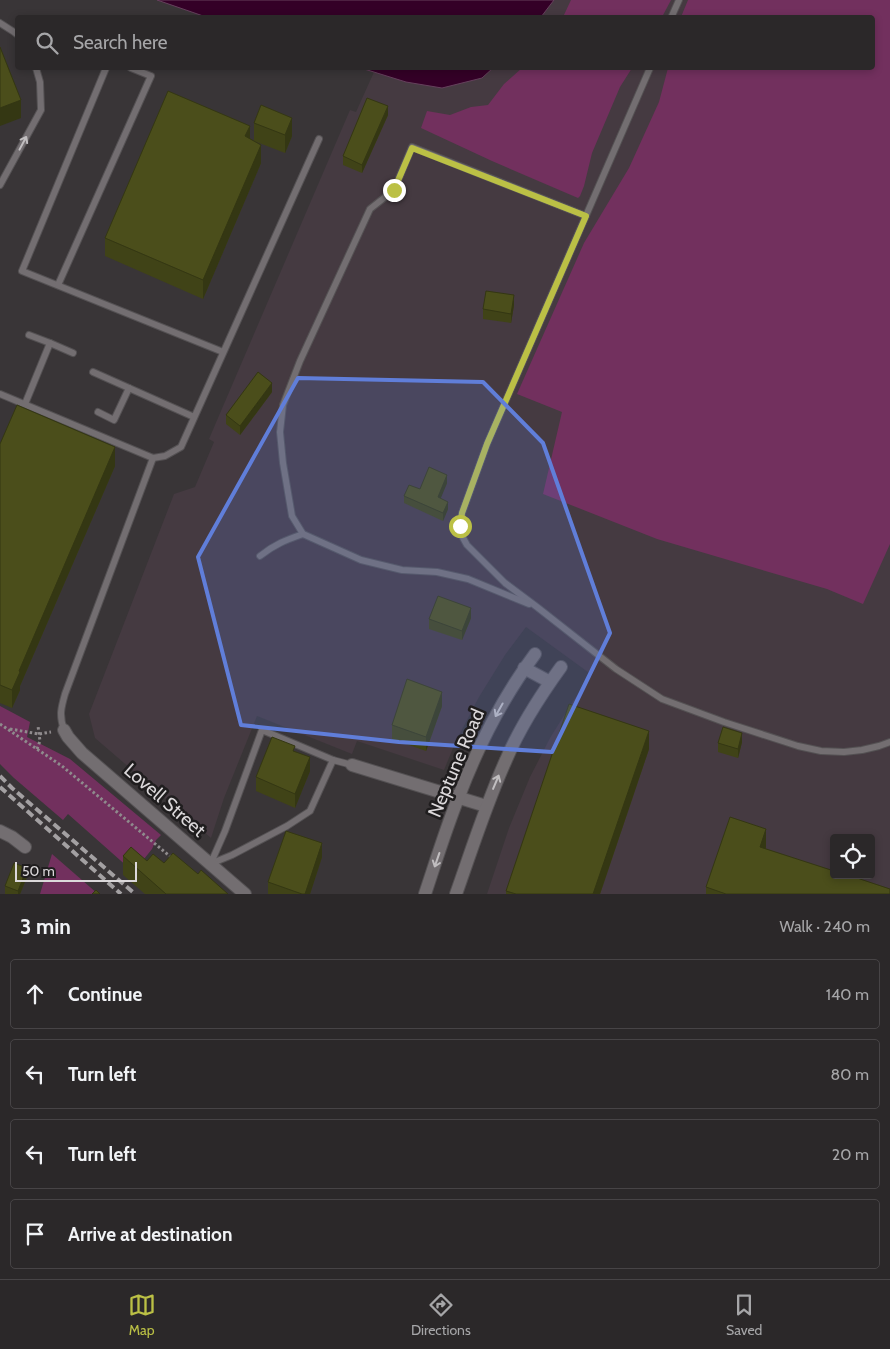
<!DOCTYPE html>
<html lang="en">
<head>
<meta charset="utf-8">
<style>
  body { margin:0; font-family:Cabin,sans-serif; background:#333031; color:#f1f3f6 }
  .controls { position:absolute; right:15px; bottom:15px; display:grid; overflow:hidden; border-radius:5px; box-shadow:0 2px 8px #0003 }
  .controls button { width:45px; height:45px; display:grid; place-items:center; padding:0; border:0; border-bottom:1px solid #474446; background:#2b2829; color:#f1f3f6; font:25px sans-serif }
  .scale { position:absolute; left:15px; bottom:12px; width:122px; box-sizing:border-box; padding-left:5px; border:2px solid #dbd8da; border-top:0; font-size:14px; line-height:18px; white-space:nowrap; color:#dbd8da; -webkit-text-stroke:4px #1f1d1e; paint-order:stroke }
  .stop { position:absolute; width:15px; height:15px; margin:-11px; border:4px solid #bbc045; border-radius:50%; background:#fff }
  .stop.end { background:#bbc045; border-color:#fff; box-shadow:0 1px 5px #0008 }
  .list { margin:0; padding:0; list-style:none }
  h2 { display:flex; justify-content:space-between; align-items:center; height:65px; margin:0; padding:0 20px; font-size:21px }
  h2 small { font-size:16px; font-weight:400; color:#a6a6a8 }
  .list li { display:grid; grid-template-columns:32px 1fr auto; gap:15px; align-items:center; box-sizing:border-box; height:70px; margin:0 10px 10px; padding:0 10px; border:1px solid #474446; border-radius:5px }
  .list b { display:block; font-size:19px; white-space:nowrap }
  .list em { font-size:16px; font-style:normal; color:#a6a6a8 }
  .icon { flex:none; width:28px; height:28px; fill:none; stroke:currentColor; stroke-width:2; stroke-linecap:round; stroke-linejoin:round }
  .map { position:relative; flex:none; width:890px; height:894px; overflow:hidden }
  .search { position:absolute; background:#2b2829; box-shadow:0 2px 8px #0003; left:15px; right:15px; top:15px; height:55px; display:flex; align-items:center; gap:12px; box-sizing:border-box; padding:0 18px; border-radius:5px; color:#a6a6a8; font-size:19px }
  .sheet { height:385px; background:#2b2829 }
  nav { display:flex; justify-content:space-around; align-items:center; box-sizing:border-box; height:70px; border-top:1px solid #474446; background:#2b2829; font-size:14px; color:#a6a6a8 }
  nav a { display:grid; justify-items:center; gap:2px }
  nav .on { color:#bbc045 }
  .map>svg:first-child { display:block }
  .built { fill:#453a41; fill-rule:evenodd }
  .green { fill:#72305e }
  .water { fill:#340027; stroke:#66415d }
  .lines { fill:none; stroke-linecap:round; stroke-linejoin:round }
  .service-casing { stroke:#545153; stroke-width:8 }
  .minor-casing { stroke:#545153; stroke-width:14 }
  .path { stroke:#8f8b8d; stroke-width:3; stroke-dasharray:2.5 2.5; stroke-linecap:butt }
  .service { stroke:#736e71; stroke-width:6 }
  .minor { stroke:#736e71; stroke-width:12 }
  .rail { stroke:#a3a0a2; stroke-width:4; stroke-dasharray:8 4; stroke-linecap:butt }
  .wall { fill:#404317 }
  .shaded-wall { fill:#343713 }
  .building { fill:#4b4e1b; stroke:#343713 }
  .oneway { stroke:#c1bec0 }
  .route { stroke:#bbc045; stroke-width:6 }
  .marked { fill:#607ed9; fill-opacity:0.2; stroke:#607ed9; stroke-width:4; stroke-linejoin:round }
  .labels { text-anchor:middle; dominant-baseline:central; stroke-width:5; stroke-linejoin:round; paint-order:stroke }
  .street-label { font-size:19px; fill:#dbd8da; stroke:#1f1d1e }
</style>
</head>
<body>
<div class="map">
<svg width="890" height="894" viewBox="0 0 890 894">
  <rect width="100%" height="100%" fill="#393537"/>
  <path class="built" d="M554,0H890V894H487L509,828L530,777L550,738L573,701L592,675L526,627L505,655L479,697L456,741L444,770L357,741L352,754L257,716L224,798L211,838L95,738L89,714L174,494L195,487L214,442L209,439L350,110L356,112L374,72L406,82L442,88L482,78L493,68H872V18L541,17ZM834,838H871V875H834Z"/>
  <g class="green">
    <path d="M571,0H671L662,17H563Z"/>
    <path d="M688,0H890V544L863,604L827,589L657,539L543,494L562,412L517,394L584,243L629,168L659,102L668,68H872V18L681,17Z"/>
    <path d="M522,68H632L620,87L592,153L584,186L580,196L578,198L492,161L421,128L427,111L450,115L471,107L488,105L504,84Z"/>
    <path d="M0,706L30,722L27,737L70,759L161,835L156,840L152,849L136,869L129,868L68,814L63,820L14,778L0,764Z"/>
    <path d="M52,854L98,894H40Z"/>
  </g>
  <g class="water">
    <path d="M157,0H554L541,17L209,18Z"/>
    <path d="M361,68H493L482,78L442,88L406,82Z"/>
  </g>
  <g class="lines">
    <g class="service-casing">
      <g id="service">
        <path d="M671,18L679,0"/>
        <path d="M0,23L14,32L18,35"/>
        <path d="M106,68L22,271L223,352"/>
        <path d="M650,68L487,444L462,513L460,526L462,536L467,545L505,583L537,607L616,669L662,699L724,722L798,746L821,751L844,752L862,750L879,746L890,742"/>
        <path d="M0,185L41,110L40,82L36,68"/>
        <path d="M58,285L151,76L131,68"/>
        <path d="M29,335L50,343"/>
        <path d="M93,372L194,417"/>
        <path d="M0,394L153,458L165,456L181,447L319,139"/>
        <path d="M25,404L50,343L73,353"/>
        <path d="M98,412L114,420L129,388"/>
        <path d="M260,556C275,544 286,540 303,534"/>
        <path d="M529,604L468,579L437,572L402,570L361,560L303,534L292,516L283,463L280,432L283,405L300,361L370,209L394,190L412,147L586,216"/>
        <path d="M64,730C59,715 61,708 65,694L153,458"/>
        <path d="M210,864L232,855L287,826L310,811L333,760"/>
        <path d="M210,865L225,831L262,730L333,760L352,765"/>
      </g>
    </g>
    <g class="minor-casing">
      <g id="minor">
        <path d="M524,668L550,682"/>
        <path d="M64,730L68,737L82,753L245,894"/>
        <path d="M352,765L486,806"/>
        <path d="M0,831L12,837L25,847"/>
        <path d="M425,894C436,861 446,828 459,796C478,746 503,697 535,654"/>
        <path d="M456,894C472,849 486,804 506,760C520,727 540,696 561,667"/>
      </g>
    </g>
    <g class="path">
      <path d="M0,724L62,766L172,858"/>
      <path d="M10,729L39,734L51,732"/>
      <path d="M37,749L40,741L38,726"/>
    </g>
    <use href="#service" class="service"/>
    <use href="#minor" class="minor"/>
    <g class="rail">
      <path d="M0,776L12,788L135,894"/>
      <path d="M0,787L121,894"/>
    </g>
  </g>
  <g class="wall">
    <path d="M388,115L362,173L343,165V156Z"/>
    <path d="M254,123L292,136L285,153L254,141Z"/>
    <path d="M250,139L261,163L203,299L105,256V238Z"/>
    <path d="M514,305L511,323L483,319V309Z"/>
    <path d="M272,392L240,435L226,424V415Z"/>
    <path d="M0,444L115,466L20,686V690L12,708L0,703Z"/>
    <path d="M447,483L440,499L448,509L443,521L404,503V496L420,489Z"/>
    <path d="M471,618L462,640L429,629V619Z"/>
    <path d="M442,706L426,751L392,739V725Z"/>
    <path d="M742,742L738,758L718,752V743Z"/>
    <path d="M649,749L600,894H506V891Z"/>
    <path d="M295,751L310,771L295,808L256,791V777Z"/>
    <path d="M766,847V849L890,894H706V887Z"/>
    <path d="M123,856L164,863L198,874L228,894H145L123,875Z"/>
    <path d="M322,857L310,894H268V882Z"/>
    <path d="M27,877L20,894H5V886Z"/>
  </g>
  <g class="shaded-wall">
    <path d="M21,100V118L0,126V108Z"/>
    <path d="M388,106V115L362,173V165Z"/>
    <path d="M292,118V136L285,153V135Z"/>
    <path d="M250,126V144L245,136Z"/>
    <path d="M261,145V163L203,299V280Z"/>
    <path d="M514,295V305L511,323V314Z"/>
    <path d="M272,383V392L240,435V426Z"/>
    <path d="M115,447V466L20,686V690L12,708V690L19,671Z"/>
    <path d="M447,475V483L438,505V497Z"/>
    <path d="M448,502V509L443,521V513Z"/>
    <path d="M471,608V618L462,640V631Z"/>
    <path d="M442,692V706L426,751V737Z"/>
    <path d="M649,731V749L600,894H593Z"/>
    <path d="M742,733V742L738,758V749Z"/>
    <path d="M310,757V771L295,808V794Z"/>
    <path d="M766,829V847L760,865V847Z"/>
    <path d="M322,843V857L310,894H305Z"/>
    <path d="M27,868V877L20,894H18V891Z"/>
  </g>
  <g class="building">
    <path d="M0,47L21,100L0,108Z"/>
    <path d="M168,91L250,126L245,136L261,145L203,280L105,238Z"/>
    <path d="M367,98L388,106L362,165L343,156Z"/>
    <path d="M261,105L292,118L285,135L254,123Z"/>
    <path d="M486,291L514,295L511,314L483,309Z"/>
    <path d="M258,372L272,383L240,426L226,415Z"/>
    <path d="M17,405L115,447L19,671L20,672L12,690L0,685V444Z"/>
    <path d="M429,467L447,475L438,497L448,502L443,513L404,496L409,485L420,489Z"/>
    <path d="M438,596L471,608L462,631L429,619Z"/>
    <path d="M407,679L442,692L426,737L392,725Z"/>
    <path d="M569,704L649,731L593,894H516L506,891Z"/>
    <path d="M723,727L742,733L738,749L718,743Z"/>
    <path d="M272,737L295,746L293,751L310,757L295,794L256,777Z"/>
    <path d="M730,817L766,829L760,847L834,871V875H848L890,889V894H726L706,887Z"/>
    <path d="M286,831L322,843L305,894H302L268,882Z"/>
    <path d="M131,847L147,861L153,854L164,863L173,853L198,874L201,870L228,894H166L123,856Z"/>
    <path d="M14,863L27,868L18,891L5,886Z"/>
    <path d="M96,890L100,894H92Z"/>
  </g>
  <defs><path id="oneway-shaft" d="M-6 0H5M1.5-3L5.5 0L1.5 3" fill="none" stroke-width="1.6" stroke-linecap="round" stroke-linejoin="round" transform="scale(1.25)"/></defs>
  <g class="oneway">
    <use href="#oneway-shaft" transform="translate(23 143) rotate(-62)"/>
    <use href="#oneway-shaft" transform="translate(499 710) rotate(119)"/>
    <use href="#oneway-shaft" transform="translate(496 782) rotate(-67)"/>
    <use href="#oneway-shaft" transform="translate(437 860) rotate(109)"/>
  </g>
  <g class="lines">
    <path class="route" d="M394,190L412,148L586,216L487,444L462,513L460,526"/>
  </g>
  <path class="marked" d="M298,378L483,382L543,443L610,633L552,752L399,742L241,725L198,557Z"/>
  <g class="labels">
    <g class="street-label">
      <text transform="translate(456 763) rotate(-67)">Neptune Road</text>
      <text transform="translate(165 800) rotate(41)">Lovell Street</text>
    </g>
  </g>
</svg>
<div class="controls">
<button><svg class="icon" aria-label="locate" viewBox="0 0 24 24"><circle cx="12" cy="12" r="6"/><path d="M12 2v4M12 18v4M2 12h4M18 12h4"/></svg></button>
</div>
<div class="scale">50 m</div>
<div class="stop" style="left:460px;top:526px"></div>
<div class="stop end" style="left:394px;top:190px"></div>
<div class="search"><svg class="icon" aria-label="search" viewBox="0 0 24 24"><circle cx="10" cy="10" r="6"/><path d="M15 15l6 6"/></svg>Search here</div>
</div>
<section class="sheet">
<h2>3 min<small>Walk · 240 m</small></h2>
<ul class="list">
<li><svg class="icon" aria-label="ahead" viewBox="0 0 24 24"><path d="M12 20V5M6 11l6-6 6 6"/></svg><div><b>Continue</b></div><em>140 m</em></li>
<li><svg class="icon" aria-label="left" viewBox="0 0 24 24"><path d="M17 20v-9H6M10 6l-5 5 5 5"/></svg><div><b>Turn left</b></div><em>80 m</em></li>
<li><svg class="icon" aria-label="left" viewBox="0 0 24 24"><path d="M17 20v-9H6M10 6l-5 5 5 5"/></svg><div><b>Turn left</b></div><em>20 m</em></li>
<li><svg class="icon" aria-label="arrive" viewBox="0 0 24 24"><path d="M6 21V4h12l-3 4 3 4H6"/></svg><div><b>Arrive at destination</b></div></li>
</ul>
</section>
<nav>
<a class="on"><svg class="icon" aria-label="map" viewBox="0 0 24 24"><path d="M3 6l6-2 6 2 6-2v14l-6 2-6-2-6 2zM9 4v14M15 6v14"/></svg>Map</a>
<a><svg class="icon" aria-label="directions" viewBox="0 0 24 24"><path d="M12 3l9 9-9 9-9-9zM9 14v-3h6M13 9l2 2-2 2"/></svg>Directions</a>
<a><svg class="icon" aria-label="saved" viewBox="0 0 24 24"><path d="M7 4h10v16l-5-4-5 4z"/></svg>Saved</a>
</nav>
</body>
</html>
